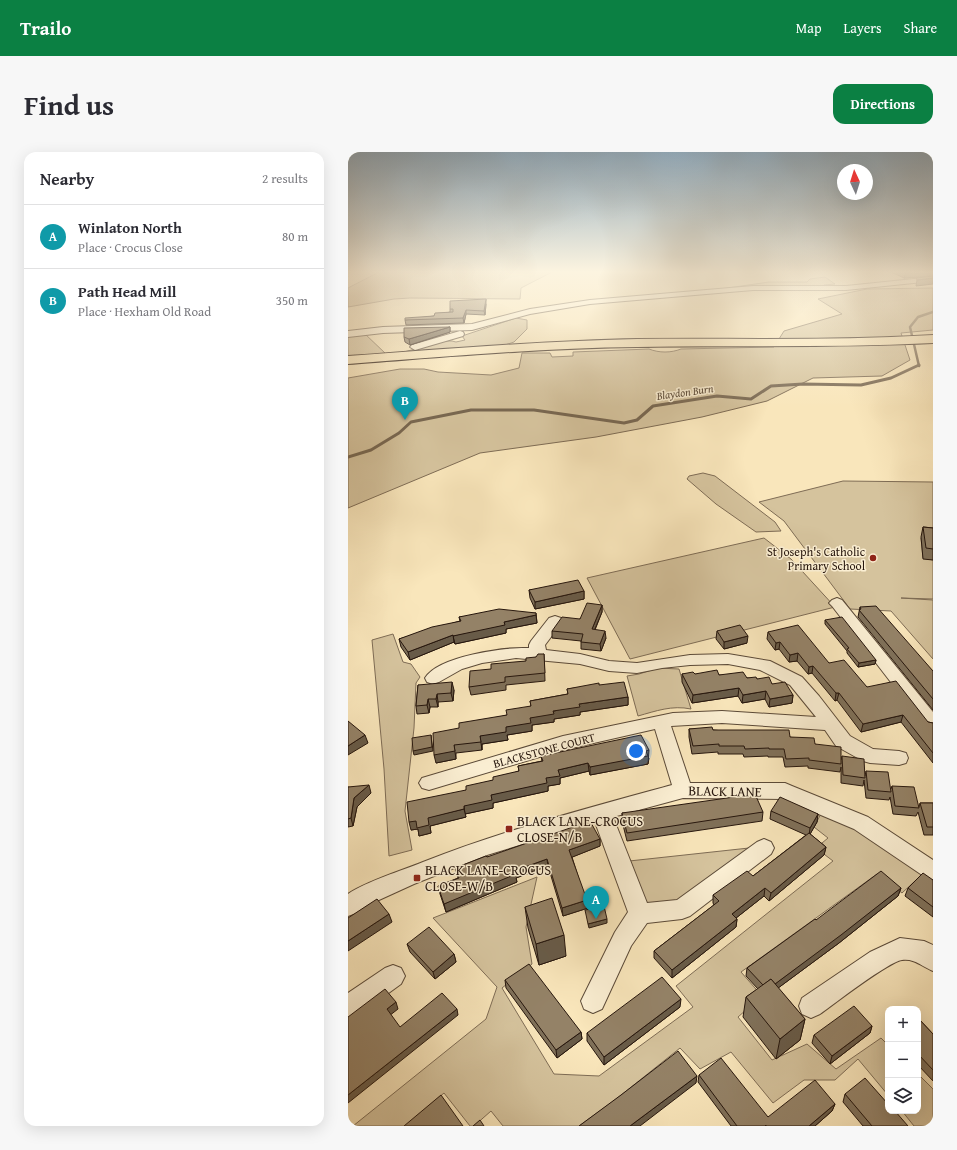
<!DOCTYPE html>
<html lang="en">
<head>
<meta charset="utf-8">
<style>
  body { margin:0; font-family:"Gentium Book Plus",serif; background:#f7f7f7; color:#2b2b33 }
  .controls { position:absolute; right:12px; bottom:12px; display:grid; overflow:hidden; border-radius:8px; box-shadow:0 4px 16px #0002 }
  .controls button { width:36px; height:36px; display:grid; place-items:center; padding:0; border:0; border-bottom:1px solid #e1e1e2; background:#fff; color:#2b2b33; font:20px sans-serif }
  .compass { position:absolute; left:489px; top:12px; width:36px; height:36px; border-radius:50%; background:#fff; box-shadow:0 4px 16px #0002; rotate:356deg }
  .you { position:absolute; left:288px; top:599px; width:14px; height:14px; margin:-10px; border:3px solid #fff; border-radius:50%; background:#1a73e8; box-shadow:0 0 0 6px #1a73e833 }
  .badge { display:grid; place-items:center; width:26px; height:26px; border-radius:50%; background:#0b8043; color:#fff; font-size:13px; font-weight:700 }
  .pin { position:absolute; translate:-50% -33px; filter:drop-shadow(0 1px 2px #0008) }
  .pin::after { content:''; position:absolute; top:21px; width:14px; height:12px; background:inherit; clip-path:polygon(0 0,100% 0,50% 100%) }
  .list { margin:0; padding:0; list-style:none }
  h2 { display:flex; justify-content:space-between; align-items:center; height:52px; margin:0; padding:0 16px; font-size:17px }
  h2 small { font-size:13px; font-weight:400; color:#7c7c81 }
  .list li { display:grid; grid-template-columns:26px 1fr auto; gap:12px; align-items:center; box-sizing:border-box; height:64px; padding:0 16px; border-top:1px solid #e1e1e2 }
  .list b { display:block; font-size:15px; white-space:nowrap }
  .list p { margin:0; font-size:13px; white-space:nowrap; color:#7c7c81 }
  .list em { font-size:13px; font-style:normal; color:#7c7c81 }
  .icon { flex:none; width:22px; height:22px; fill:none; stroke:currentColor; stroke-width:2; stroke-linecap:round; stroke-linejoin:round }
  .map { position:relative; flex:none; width:585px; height:974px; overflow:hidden; border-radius:12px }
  header { display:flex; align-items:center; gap:24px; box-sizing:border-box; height:56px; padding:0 20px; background:#0b8043; color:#fff }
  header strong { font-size:19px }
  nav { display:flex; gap:22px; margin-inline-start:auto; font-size:14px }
  .intro { display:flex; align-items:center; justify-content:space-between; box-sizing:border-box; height:96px; padding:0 24px }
  h1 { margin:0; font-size:28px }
  .button { padding:10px 18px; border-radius:12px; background:#0b8043; color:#fff; font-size:14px; font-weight:700 }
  main { display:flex; gap:24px; padding:0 24px }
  aside { flex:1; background:#fff; border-radius:12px; box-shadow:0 4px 16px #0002 }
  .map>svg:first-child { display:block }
  .green { fill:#d5c39d; stroke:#7e6c55 }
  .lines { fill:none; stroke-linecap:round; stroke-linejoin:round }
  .stream-far1 { stroke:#796852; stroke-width:2.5 }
  .stream { stroke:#796852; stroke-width:3 }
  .street-casing { stroke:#5b4a38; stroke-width:2 }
  .primary-casing { stroke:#26160d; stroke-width:2 }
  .street { fill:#fbefd3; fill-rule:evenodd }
  .primary { fill:#f9e6bb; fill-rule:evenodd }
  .wall { fill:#7f7059; stroke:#26160d }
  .shaded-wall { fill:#685b48; stroke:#26160d }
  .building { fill:#948267; stroke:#26160d }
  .poi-dot { fill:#8f2418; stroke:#fbefd3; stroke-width:1.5 }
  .labels { text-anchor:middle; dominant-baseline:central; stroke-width:3; stroke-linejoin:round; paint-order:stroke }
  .far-water-label { font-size:11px; font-style:italic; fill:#5e4d3b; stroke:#fbefd3 }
  .poi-label { font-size:12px; fill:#26160d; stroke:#fbefd3; text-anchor:end }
  .street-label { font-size:12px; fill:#26160d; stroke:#fbefd3 }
  .near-street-label { font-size:14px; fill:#26160d; stroke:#fbefd3 }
  .near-poi-label { font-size:14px; fill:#26160d; stroke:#fbefd3; text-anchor:start }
</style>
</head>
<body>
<header>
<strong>Trailo</strong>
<nav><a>Map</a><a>Layers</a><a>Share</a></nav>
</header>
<div class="intro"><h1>Find us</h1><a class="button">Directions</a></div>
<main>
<aside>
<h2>Nearby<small>2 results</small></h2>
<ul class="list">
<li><span class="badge" style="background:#0f9aa8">A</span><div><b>Winlaton North</b><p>Place · Crocus Close</p></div><em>80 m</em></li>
<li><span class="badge" style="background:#0f9aa8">B</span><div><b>Path Head Mill</b><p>Place · Hexham Old Road</p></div><em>350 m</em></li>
</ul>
</aside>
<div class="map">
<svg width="585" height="974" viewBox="0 0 585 974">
  <rect width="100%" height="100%" fill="#f9e6bb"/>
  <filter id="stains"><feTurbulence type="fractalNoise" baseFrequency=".005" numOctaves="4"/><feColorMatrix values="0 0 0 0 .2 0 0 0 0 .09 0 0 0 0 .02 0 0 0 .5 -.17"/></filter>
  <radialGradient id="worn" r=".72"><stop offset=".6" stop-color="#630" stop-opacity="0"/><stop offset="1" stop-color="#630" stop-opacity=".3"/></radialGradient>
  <g class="green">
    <path d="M33,119H206L173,136L172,147L62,146L46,147L0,155V136Z"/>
    <path d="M477,125L487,132L476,133L478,135H411L366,138L421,130H459L462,127Z"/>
    <path d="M585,136V178L553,181L562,208L534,224L465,226L419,249L354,265L248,285L132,301L0,356V226L52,217H76L90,220L143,223L171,216L174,201H202L204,205L225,204V200L301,197C311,201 323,201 333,197L426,195L436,179L494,162L470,147L519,137Z"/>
    <path d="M168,166L179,168V177L166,190L157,193L56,200L96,189H104L108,190L117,188L114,184Z"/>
    <path d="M16,181L38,202L0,204V184Z"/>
    <path d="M355,321L367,324L427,370L433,379L408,380L368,352L339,327L341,324Z"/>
    <path d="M495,329L585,330V387L573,386L575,406L585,408V447L553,446L585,448V507L543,459L502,457L436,369L411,350Z"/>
    <path d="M416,386L443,407L487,455L282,507L239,426Z"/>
    <path d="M45,482L55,510L63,512L72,525L68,531L66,576L57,659L64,698L41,704L36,617L24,488Z"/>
    <path d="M310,516L331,517L343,557C324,553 308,559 290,564L279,524L291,522Z"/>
    <path d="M476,656L581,716L554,741L529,722L393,820L414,844L390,865L424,908L459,892L488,917L533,886L540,893V943L510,907L487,928H456L425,951L383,900L352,917L332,896L267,948L231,974H155L143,959L126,974H122L96,941L57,974H5L138,867L149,835L85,766L189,725L178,775L184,812L154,836L206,922L251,924L345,855L328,834L485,709L468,696L480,686L466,675Z"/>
    <path d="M401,696L334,757L292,762L272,710Z"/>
    <path d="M570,922L585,937V974H566L554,959H570Z"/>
  </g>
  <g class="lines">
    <path class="stream-far1" d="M571,214L562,175L570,165L585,160"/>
    <path class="stream" d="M0,305L23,298L51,281L63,270L123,258H186L276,271L289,268L305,254L369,244L403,247L423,234L455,232L513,233L543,226L571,213"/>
    <g class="street-casing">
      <g id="street">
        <path d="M585,125V129L498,138H405L242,152L182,162L124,178L35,181L0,185V179L35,175L124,172L182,157L242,148L405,134H498Z"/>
        <path d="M112,179L115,180L116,182L115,184L67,198L62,195L64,193Z"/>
        <path d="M489,446L494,448L585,560V578L579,577L484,454L481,451L484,448Z"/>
        <path d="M207,464L213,466L215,469L197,493L198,498L232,502L261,509L289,511L342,503L380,502L422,509L454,525L471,544L502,584L525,597L551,599L558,601L560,606L558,611L551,613L522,611L515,609L488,594L477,578L374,571L323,574L342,631H437L444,634L520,665L585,708V728L577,725L506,677L435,647L335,646L265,665L299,751L329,748L409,690L416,687L423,690L426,696L423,702L342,764L334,767L299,771L283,794L254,857L245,861L236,857L233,849L267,780L280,760L247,670L139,703L66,732L20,753L8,761L0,764V742C19,729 53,719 75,710C156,678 240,656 324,633L307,577L215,598L81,638L74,636L71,631L74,626L215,584L325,561L374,559L468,565L442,533L412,518L380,512L342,513L314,516L289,521L261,519L232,512L168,506L134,511L114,517L91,530L85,532L79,530L77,526C90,504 157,495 181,496V493L183,489L201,466Z"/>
        <path d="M552,786L576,789L585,793V819C575,815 566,806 554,808C540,810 486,852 472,862L463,866L454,862L451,854L454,846L522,800Z"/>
        <path d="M45,813L53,816L57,824L53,832L9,864L0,868V841L37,816Z"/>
      </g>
    </g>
    <g class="primary-casing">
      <path id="primary" d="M585,183V191C486,196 388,193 289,195C193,196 96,205 0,212V204C96,197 193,189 289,187C388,186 486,189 585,183Z"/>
    </g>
    <use href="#street" class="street"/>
    <use href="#primary" class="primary"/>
  </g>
  <g class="wall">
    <path d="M541,119H585V124L556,126Z"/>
    <path d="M138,152L137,163L118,162L116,171L58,173L57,168L86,164L102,160V157Z"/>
    <path d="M102,175V180L62,193L57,190L56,185Z"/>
    <path d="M575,375L585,376V408L575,407L573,385Z"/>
    <path d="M181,438L236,439V447L187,457L182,446Z"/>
    <path d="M254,453V460L247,478L258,486L253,499L233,497V489L204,486V479L232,467Z"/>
    <path d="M512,455L585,519V558L510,465Z"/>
    <path d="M188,461L189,471L158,477V481L107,492L106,490L62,508L53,495L51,487L112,469L111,465Z"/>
    <path d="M477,468L528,508L527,512L510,515L499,501V499L477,472Z"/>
    <path d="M369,479L399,491L376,497L368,487Z"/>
    <path d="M420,480L481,511L519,535L580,570L585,571V611L553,570L513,580L489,548L487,549L464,521L460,522L449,509L441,510L431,497L427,498L419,487Z"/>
    <path d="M196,502L197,529L158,533V538L123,543L121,535L143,517L178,509Z"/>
    <path d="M334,522L371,523L409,527L424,532L445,543L444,551L421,555L417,547L394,551L390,544L344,551L334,530Z"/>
    <path d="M70,533L106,538L105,549L90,550V555H82L81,561L69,562L68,554Z"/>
    <path d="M251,533L280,545V553L232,560V563L206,567V570L184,573V579L159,583L160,588L134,592V598L108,601V607L88,611L111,576L159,563L183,554L182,549L220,542L219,537Z"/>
    <path d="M341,577L365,578L442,585L467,592L493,608L494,604L517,624L518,619L543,637L544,634L571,655L572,651H585V683H576L570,660L568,664L545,662L542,645L541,648L518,646L516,628L515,634L493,631V615L492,620L460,616V614L437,615L435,605H420V604L396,605L395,602H370V600L344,602L341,585Z"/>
    <path d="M193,604L301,606L300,612L242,623L241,619L212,626V632L200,634V639L145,651V656L117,662L118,665L82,674L83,681L71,684L70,677L63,678L118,638L171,619L170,614L194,609Z"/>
    <path d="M0,635L23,641L9,655L5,674L0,675Z"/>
    <path d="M423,659L470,662L469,670L462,682L478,695L476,703L421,749L416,744L388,766L389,767L388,775L324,826L306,806V799L366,753L365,751V743L405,724L458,683L422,667Z"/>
    <path d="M415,660L414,669L279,689L274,669V661Z"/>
    <path d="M252,687V694L224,705L240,756L215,764L200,714L168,726L169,730L98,760L92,742L90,734L110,726L107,716L139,705Z"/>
    <path d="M585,728V765L557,744L560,736Z"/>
    <path d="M553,736L550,744L491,791L430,836L457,867L452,888L428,907L395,865L398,845L410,837L398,824L399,816L468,768Z"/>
    <path d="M177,755L218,804L191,813L180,776Z"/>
    <path d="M59,792L106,802L108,810L87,827L62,800Z"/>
    <path d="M157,828L233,880L234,887L209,906L158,836Z"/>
    <path d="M332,855L256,913L239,889V881Z"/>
    <path d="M570,866L585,882V929L570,913Z"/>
    <path d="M524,874L522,881L482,912L464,891L466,883Z"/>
    <path d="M540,874V882L538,880Z"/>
    <path d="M351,923L420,965L487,952L484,959L467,974H383L350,930Z"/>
    <path d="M497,942L560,974H515L495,950Z"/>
  </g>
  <g class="shaded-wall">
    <path d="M576,119H585V124L556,126L558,120Z"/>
    <path d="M585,126V132L568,134L569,128Z"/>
    <path d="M138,147V152L137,163L136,159Z"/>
    <path d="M118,158V162L116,171L115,166Z"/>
    <path d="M102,175V180L62,193L61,187Z"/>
    <path d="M236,439V447L187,457V450Z"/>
    <path d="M254,453V460L244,484V477Z"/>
    <path d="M188,463L189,471L158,477V481L107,492L105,484L156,470Z"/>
    <path d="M257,479L258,486L253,499L252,492Z"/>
    <path d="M105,483L106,490L62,508L60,500Z"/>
    <path d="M400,484L399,491L376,497V490Z"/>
    <path d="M432,490L431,497L427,498L428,491Z"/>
    <path d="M450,501L449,509L441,510L442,503Z"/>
    <path d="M528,508L527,512L510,515L511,511Z"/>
    <path d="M465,514L464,521L460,522L461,515Z"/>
    <path d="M104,530L106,538L105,549L103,541Z"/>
    <path d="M391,536L390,544L344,551L345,543Z"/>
    <path d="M418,539L417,547L394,551L395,543Z"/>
    <path d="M488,541H491L489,548L487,549Z"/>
    <path d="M89,542L90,550V555L88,547Z"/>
    <path d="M445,543L444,551L421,555L422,547Z"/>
    <path d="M280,545V553L232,560V563L206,567V570L184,573V579L159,583L160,588L134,592V598L132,584L182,566L231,552Z"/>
    <path d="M80,547L82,555L81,561L79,553Z"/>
    <path d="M555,563L553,570L513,580L515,572Z"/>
    <path d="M17,583L20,591L0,603V594Z"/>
    <path d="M83,583L85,599L66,603L65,599Z"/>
    <path d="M106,593L108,607L88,611L86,603Z"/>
    <path d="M301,598L300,612L242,623V615Z"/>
    <path d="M240,611L241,619L212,626V632L200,634V639L145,651V656L117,662L116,654L143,643L198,626L210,618Z"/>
    <path d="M21,633L23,641L9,655L5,674L3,666L6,646Z"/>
    <path d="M116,657L118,665L82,674L83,681L71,684L70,677L63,678L61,670Z"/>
    <path d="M470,662L469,670L461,684L462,676Z"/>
    <path d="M252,687V694L222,706L221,698Z"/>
    <path d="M478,695L476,703L421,749L423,741Z"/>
    <path d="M199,707L200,714L168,726L169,730L98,760L96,752L166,719Z"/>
    <path d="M417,736L416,744L383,770L384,762Z"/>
    <path d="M553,736L550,744L491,791L418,845L419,838Z"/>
    <path d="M239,748L240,756L215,764L214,756Z"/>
    <path d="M41,762L44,770L0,799V789Z"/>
    <path d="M259,767V771L241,776L240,772Z"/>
    <path d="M389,767L388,775L324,826V818Z"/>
    <path d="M216,783L218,804L191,813L188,792Z"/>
    <path d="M106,802L108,810L87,827L85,820Z"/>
    <path d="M333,847L332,855L256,913V905Z"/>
    <path d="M48,850L50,857L41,864L39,857Z"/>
    <path d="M109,857L110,863L0,951V943Z"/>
    <path d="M457,867L452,888L428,907L432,887Z"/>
    <path d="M524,874L522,881L482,912L484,904Z"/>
    <path d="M233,880L234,887L209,906L208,898Z"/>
    <path d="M349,924L348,931L292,974H282Z"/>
    <path d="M487,952L484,959L467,974H461Z"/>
  </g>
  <g class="building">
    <path d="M554,119H576L558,120Z"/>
    <path d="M585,124V126L569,128L568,126Z"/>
    <path d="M138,147L136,159L118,158L115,166L57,168V166L86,164L87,161L105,160V157H102V149Z"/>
    <path d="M102,175L61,187L56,185V176Z"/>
    <path d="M575,375L585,376V397L578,396Z"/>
    <path d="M230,428L236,439L187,450L181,438Z"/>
    <path d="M239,451L254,453L244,477L257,479L252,492L233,490L235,482L204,479L214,465L232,467Z"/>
    <path d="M528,454L585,519V547L511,458L513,457L512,455Z"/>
    <path d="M151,457L188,461V463L156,470L157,473L105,484V483L60,500L51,487L84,475L113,469L111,465Z"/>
    <path d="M494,465L528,508L511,511L499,497L501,496L477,468Z"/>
    <path d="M392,473L400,484L376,490L369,479Z"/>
    <path d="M450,473L481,511L496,508L519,535L548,529L580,570L585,571V601L555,563L515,572L491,541H488L465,514L461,515L450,501L442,503L432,490L428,491L420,480Z"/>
    <path d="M190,502H196L197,521L157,525V530L121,535L122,519L143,517V512L178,509V506L188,505Z"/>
    <path d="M369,518L371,523L395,520L399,526L408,525L409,527L421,525L424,532L437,530L445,543L422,547L418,539L395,543L391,536L345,543L334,522L345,520L347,522Z"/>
    <path d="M104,530L103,541L89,542L88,547H80L79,553L68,554L70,533Z"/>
    <path d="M276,530L280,545L231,552L232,555L205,559L206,562L182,566L183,571L158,575V580L132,584L133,590L106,593L107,599L86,603L85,581L111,576V571L159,563L158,558L183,554L182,549L220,542L219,537L251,531V533Z"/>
    <path d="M0,569L17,583L0,594Z"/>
    <path d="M364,575L365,578H441L442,585L466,586L467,592L493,595V612L461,608V606L438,607L436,597H421V596L397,597L396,594H371V592L345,594L341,577Z"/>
    <path d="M83,583L84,595L65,599L64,586Z"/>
    <path d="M293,583L301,598L298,599L300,604L242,615L240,611L210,618L212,624L198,626L199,631L143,643L144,648L116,654V657L80,666L81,673L69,676L68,669L61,670L59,650L118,638V634L145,628V625L171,619L170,614L195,609L193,604Z"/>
    <path d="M494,604L516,607L517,626L495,623Z"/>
    <path d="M518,619L540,620L543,640L520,638Z"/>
    <path d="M21,633L6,646L3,666L0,667V635Z"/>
    <path d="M544,634L566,635L571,656L547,654Z"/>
    <path d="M407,642L415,660L279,681L274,661Z"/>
    <path d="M432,645L470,662L462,676L423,659Z"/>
    <path d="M572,651H585V675H579Z"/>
    <path d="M242,669L252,687L221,698L239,748L214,756L199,707L166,719L168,722L96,752L90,734L111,726L107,716L138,704L139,705Z"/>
    <path d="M461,681L478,695L423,741L417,736L384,762L389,767L324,818L306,799L371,749L365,743L399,719L405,724Z"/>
    <path d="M533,719L553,736L493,783L427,832L423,827L415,833L399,816L467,767L468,768Z"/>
    <path d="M575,721L585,728V755L560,736Z"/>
    <path d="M204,746L216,783L188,792L177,755Z"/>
    <path d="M29,747L41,762L0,789V766Z"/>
    <path d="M256,754L259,767L240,772L237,758Z"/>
    <path d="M81,775L106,802L85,820L59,792Z"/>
    <path d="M181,812L233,880L208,898L157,828Z"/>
    <path d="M314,825L333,847L256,905L239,881Z"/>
    <path d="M423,827L457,867L432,887L398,845Z"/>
    <path d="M37,837L48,850L39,857L52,875L94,841L109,857L0,943V865Z"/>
    <path d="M506,854L524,874L484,904L466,883Z"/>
    <path d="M570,866L585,882V918L570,902Z"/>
    <path d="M330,899L349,924L282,974H231L273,943Z"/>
    <path d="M373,906L420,965L467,928L487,952L461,974H418V973L417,974H389L351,923Z"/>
    <path d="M517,926L540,952V959H547L560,974H524L497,942Z"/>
    <path d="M93,943L115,974H56Z"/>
    <path d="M132,968L136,974H125Z"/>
  </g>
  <linearGradient id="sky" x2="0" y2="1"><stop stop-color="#92acbe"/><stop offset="0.47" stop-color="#fcf4e0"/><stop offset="1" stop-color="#fcf4e0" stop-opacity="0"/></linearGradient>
  <rect width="585" height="255" fill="url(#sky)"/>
  <g class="poi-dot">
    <circle cx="525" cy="406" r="4"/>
    <rect x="157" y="673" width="8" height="8" rx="2"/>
    <rect x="65" y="722" width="8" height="8" rx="2"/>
  </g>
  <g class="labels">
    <g class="far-water-label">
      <text transform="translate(337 240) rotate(-8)">Blaydon Burn</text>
    </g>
    <g class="poi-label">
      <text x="517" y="399">St Joseph's Catholic<tspan x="517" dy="14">Primary School</tspan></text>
    </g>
    <g class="street-label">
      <text transform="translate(196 598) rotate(-15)">BLACKSTONE COURT</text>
    </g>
    <g class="near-street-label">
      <text transform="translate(377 639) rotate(1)">BLACK LANE</text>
    </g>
    <g class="near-poi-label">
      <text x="169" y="669">BLACK LANE-CROCUS<tspan x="169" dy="16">CLOSE-N/B</tspan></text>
      <text x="77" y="718">BLACK LANE-CROCUS<tspan x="77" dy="16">CLOSE-W/B</tspan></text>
    </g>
  </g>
  <rect width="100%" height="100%" filter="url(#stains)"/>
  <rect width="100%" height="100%" fill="url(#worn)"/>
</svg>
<div class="controls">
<button>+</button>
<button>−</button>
<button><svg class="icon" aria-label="layers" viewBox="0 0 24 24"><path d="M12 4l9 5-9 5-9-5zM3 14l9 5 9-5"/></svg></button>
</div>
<svg class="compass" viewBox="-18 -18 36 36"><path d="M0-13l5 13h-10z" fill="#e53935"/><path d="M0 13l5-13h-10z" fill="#7c7c81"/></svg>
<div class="you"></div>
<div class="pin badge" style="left:248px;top:767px;background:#0f9aa8">A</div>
<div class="pin badge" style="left:57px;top:268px;background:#0f9aa8">B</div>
</div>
</main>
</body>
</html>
